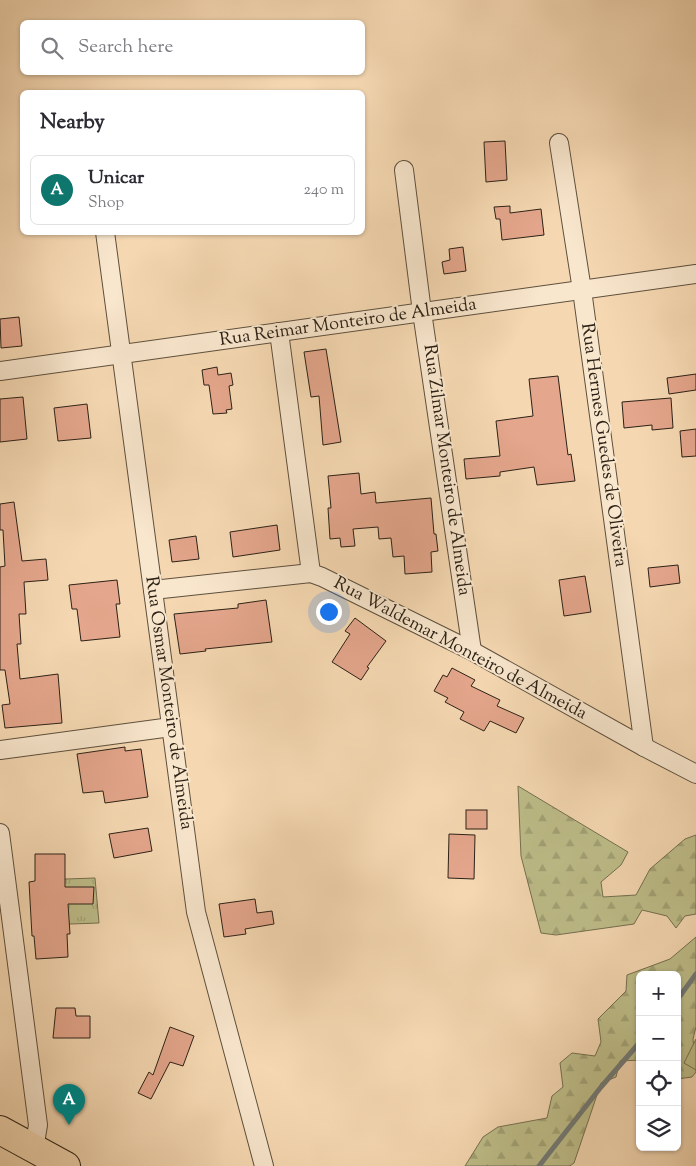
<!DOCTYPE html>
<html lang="en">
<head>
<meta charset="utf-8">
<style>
  body { margin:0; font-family:"Sorts Mill Goudy",serif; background:#f7f7f7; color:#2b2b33 }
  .controls { position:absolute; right:15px; bottom:15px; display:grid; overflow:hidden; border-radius:8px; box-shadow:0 1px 4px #0004 }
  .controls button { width:45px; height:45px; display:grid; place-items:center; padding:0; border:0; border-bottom:1px solid #e1e1e2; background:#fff; color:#2b2b33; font:25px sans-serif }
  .you { position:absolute; left:328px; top:611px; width:18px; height:18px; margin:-12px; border:4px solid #fff; border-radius:50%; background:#1a73e8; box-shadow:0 0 0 8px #1a73e833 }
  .badge { display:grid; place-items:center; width:32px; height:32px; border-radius:50%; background:#0f766e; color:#fff; font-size:16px; font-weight:700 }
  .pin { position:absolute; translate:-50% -41px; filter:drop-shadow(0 1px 2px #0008) }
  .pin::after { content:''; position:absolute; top:26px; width:18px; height:15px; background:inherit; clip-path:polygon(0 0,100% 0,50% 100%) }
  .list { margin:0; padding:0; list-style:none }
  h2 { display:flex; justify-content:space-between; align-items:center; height:65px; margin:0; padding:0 20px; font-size:21px }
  h2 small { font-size:16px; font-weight:400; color:#7c7c81 }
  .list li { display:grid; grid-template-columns:32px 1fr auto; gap:15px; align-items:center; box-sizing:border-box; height:70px; margin:0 10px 10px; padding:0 10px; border:1px solid #e1e1e2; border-radius:8px }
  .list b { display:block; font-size:19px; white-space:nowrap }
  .list p { margin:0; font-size:16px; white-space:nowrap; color:#7c7c81 }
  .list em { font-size:16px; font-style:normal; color:#7c7c81 }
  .icon { flex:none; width:28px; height:28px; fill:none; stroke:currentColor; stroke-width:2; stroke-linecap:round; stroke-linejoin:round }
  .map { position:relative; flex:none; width:696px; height:1166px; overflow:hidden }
  .search { position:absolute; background:#fff; box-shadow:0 1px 4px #0004; left:20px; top:20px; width:345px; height:55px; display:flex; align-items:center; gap:12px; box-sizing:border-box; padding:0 18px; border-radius:8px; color:#7c7c81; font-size:19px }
  .panel { position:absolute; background:#fff; box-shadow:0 1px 4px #0004; left:20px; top:90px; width:345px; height:145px; border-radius:8px }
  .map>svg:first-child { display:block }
  .grass { fill:url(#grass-tufts); stroke:#757050 }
  .forest { fill:url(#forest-firs); stroke:#757050 }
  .pitch { fill:#bebe8a; stroke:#757050 }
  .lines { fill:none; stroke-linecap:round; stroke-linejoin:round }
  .stream { stroke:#737b77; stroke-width:5 }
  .building { fill:#e4a68c; stroke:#2c2116 }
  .minor-casing { stroke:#5e4f3d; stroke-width:20 }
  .trunk-casing { stroke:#2c2116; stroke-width:30 }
  .minor { stroke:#f8e6cd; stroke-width:18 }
  .trunk { stroke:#f5d8b2; stroke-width:28 }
  .labels { text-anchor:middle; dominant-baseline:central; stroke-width:4; stroke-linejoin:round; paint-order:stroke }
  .street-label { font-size:18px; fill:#2c2116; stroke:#f8e6cd }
</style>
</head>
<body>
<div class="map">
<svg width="696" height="1166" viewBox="0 0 696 1166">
  <defs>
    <pattern id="grass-tufts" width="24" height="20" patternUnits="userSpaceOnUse" patternTransform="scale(1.25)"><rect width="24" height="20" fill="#bebe8a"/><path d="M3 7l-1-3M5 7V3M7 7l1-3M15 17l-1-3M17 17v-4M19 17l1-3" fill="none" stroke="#a3a376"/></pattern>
    <pattern id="forest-firs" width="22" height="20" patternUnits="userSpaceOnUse" patternTransform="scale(1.25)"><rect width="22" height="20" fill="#bebe8a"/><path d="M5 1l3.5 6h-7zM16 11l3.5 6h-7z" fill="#a3a376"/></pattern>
  </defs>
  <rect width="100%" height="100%" fill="#f5d8b2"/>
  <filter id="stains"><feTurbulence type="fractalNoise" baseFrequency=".004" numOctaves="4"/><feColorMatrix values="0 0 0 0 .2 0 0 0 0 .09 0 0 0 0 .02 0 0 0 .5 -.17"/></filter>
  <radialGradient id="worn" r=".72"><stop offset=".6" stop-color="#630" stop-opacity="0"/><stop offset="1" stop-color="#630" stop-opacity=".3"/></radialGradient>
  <path class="grass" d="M95,878L99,923L42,925L37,880Z"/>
  <g class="forest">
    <path d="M518,786L628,852L621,865L601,882L603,897L636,895L650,869L685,839L696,835V914L685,916L676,928L667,916L642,910L634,924L556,935L541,933L521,856Z"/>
    <path d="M696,937V1027L693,1039L696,1072L692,1077L677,1079V975H640V1060L620,1061L616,1077L601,1083L574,1163L570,1166H465L483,1137L498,1127L547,1118L552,1096L563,1087L560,1063L572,1053L595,1056L601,1042L598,1019L626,991L627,975L670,959Z"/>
  </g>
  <path class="pitch" d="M696,1039V1070L684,1063Z"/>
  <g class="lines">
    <g class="stream">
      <path d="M677,1000L696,974"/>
      <path d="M539,1166L601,1087L640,1042"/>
    </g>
  </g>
  <g class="building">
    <path d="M505,141L507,180L486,182L484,142Z"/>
    <path d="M510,206V213L541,209L544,235L502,240L500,219H496L494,207Z"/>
    <path d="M463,247L466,271L444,274L442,262L450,260L449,249Z"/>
    <path d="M19,317L22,346L1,348L0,319Z"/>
    <path d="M326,349L341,442L323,445L319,396L311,397L304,352Z"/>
    <path d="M217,367L218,375L231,373L233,385L229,386L232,409L226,410L227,413L213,414L209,385H204L202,370Z"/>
    <path d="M696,374V390L669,394L667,378Z"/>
    <path d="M558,376L568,455L571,454L575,481L537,485L534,467L500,472V476L466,479L464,459L500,456L496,421L533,416L529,379Z"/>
    <path d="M23,397L27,439L0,442V399Z"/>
    <path d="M671,398L673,428L652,430V425L624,428L622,402Z"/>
    <path d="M87,404L91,438L58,441L54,408Z"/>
    <path d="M696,429V456L682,457L680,431Z"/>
    <path d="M359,473L361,494L375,492L376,503L431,498L434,534H436L438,551L431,552L432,572L405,574L404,556L393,557L391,538L379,539L378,527L353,529L355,546L341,547L340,538L330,539L328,508H331L328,476Z"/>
    <path d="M14,502L22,561L46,559L48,580L24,582L26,614H19L21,644H17L20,679L58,674L62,723L5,728L2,705L10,704L5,670H0V567L5,566L3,530H0V504Z"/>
    <path d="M277,525L280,550L233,557L230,532Z"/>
    <path d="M196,536L199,559L172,562L169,540Z"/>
    <path d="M678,565L680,583L650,587L648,568Z"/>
    <path d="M585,576L591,612L564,616L559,580Z"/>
    <path d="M117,580L120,604H116L120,637L81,641L77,609H72L69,585Z"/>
    <path d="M266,600L272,642L205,649L206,651L180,654L174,614L238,608V604Z"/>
    <path d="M355,618L386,641L367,667L369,668L361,680L332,662L350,634L345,631Z"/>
    <path d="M452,668L475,680L471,686L500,700L497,706L524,718L516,733L490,721L484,731L460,719L464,712L445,702L448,698L434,691L443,675L447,677Z"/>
    <path d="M125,747V751L141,749L148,797L105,803L103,791L83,793L77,754Z"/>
    <rect x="466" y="810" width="21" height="19"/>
    <path d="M148,828L152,851L114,858L109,834Z"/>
    <path d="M449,834L475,835L474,879L448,878Z"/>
    <path d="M35,854H65V887H94L93,904H68L70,934H67L68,957L36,959L34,936H32L29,882L35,881Z"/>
    <path d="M255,899L257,913L272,911L274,924L245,929L246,934L224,937L219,904Z"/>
    <path d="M56,1008H75L76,1016H90V1038H53Z"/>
    <path d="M170,1027L194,1036L183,1066L170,1062L151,1099L138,1093L149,1072L153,1075Z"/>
  </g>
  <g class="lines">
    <g class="minor-casing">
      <g id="minor">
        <path d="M559,143L582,290L644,747"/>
        <path d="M404,170L422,312L472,651"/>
        <path d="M105,232L196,912L264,1166"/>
        <path d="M279,332L311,573"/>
        <path d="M0,371L696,274"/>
        <path d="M153,590L311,573L322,577L472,651L644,747L696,774"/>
        <path d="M0,750L171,727"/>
        <path d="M0,833L38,1125L34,1149"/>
      </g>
    </g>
    <g class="trunk-casing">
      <path id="trunk" d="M0,1130L66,1166"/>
    </g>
    <use href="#minor" class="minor"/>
    <use href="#trunk" class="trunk"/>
  </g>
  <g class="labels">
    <g class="street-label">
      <text transform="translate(348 323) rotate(-8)">Rua Reimar Monteiro de Almeida</text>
      <text transform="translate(603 445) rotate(82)">Rua Hermes Guedes de Oliveira</text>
      <text transform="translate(446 470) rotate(82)">Rua Zilmar Monteiro de Almeida</text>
      <text transform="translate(460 649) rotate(28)">Rua Waldemar Monteiro de Almeida</text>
      <text transform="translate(168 703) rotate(82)">Rua Osmar Monteiro de Almeida</text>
    </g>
  </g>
  <rect width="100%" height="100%" filter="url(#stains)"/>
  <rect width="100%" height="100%" fill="url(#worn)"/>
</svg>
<div class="controls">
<button>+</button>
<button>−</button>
<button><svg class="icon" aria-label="locate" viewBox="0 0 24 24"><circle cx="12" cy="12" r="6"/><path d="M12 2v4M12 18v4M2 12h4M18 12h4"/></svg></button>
<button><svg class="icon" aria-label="layers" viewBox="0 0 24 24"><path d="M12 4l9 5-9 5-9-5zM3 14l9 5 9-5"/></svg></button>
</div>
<div class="you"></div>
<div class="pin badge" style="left:69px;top:1125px">A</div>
<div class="search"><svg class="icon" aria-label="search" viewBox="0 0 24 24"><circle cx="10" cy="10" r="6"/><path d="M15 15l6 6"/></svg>Search here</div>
<section class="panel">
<h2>Nearby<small></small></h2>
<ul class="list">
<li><span class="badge">A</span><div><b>Unicar</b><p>Shop</p></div><em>240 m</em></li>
</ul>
</section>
</div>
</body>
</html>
